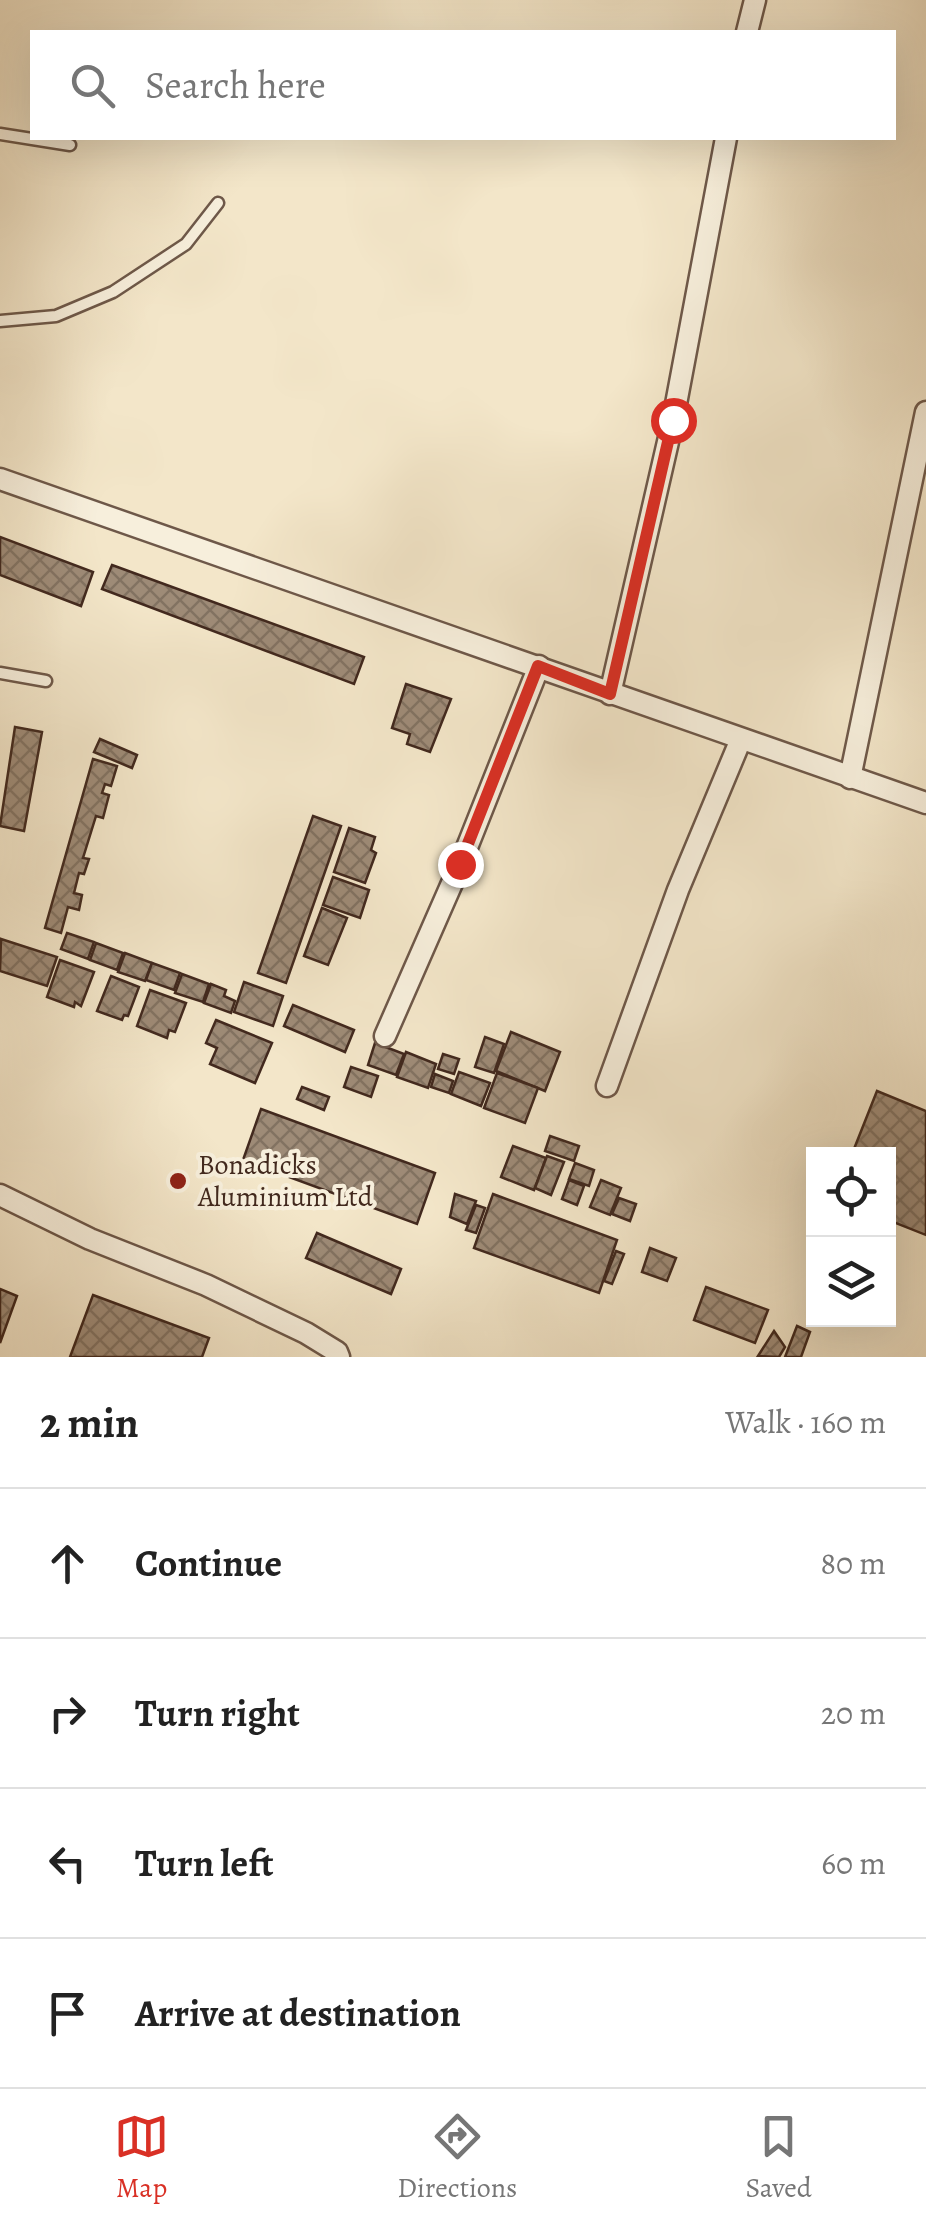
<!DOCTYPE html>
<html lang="en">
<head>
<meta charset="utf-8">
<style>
  body { margin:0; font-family:Alegreya,serif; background:#f6f6f6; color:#222 }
  .controls { position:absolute; right:30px; bottom:30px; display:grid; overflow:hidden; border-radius:0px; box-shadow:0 10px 40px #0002 }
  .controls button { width:90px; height:90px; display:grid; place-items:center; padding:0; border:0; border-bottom:2px solid #e0e0e0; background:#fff; color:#222; font:50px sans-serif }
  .stop { position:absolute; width:30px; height:30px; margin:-22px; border:8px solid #d93025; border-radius:50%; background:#fff }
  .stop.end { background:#d93025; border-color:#fff; box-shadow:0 2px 10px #0008 }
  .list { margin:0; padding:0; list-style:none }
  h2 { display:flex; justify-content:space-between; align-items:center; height:130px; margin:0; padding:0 40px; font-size:42px }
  h2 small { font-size:32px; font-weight:400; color:#767676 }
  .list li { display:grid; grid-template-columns:65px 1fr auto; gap:30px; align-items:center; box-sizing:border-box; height:150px; padding:0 40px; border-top:2px solid #e0e0e0 }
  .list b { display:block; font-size:38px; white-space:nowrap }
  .list em { font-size:32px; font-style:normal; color:#767676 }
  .icon { flex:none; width:55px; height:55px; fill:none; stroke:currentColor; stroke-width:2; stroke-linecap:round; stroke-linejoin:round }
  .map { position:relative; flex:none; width:926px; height:1357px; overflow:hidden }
  .search { position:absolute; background:#fff; box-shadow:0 10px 40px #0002; left:30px; right:30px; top:30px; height:110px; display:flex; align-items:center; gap:25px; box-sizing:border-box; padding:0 35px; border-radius:0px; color:#767676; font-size:38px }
  .sheet { height:730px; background:#fff }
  nav { display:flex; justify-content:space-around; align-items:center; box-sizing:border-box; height:140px; border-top:2px solid #e0e0e0; background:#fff; font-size:28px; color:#767676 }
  nav a { display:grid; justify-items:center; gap:5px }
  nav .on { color:#d93025 }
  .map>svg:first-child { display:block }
  .building { fill:url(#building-cross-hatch); stroke:#42291e; stroke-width:2.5 }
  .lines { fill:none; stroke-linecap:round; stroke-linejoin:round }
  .service-casing { stroke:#6e5849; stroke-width:15 }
  .minor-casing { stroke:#6e5849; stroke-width:25 }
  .service { stroke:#f7efdc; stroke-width:10 }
  .minor { stroke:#f7efdc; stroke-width:20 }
  .route { stroke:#d93025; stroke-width:12 }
  .poi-dot { fill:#8f2418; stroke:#f7efdc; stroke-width:4 }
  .labels { text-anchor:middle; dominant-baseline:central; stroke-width:8; stroke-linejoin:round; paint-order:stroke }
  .poi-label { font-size:28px; fill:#42291e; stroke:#f7efdc; text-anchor:start }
</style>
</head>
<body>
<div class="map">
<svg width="926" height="1357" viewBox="0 0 926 1357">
  <defs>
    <pattern id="building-cross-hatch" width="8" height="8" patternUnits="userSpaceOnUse" patternTransform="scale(2.5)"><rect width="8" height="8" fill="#9e8b77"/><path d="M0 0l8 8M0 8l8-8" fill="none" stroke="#827261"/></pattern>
  </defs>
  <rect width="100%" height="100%" fill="#f3e6c9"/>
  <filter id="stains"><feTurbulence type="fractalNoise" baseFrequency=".002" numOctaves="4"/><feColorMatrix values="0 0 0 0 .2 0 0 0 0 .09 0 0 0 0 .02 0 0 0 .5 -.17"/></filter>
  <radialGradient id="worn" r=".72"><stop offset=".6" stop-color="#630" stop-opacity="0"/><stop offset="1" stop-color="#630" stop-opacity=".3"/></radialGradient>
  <g class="building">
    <path d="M0,537L93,572L81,606L0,575Z"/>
    <path d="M112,565L364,657L354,684L102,589Z"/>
    <path d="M406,684L451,699L430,752L407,744L410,734L392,728Z"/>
    <path d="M15,727L42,732L24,831L0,826Z"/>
    <path d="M100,739L137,755L132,768L94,752Z"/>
    <path d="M93,759L117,766L111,786L105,784L102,793L109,795L103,818L96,816L83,858L89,859L84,874L79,873L74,893L82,895L79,910L68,907L61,933L45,928Z"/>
    <path d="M313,816L341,826L286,983L258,973Z"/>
    <path d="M349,828L375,837L371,850L376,853L365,883L334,872Z"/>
    <path d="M333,877L369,890L360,918L323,905Z"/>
    <path d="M322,908L347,918L328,965L304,956Z"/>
    <path d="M67,933L94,942L88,959L61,949Z"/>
    <path d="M1,939L57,957L47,986L0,971Z"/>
    <path d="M96,943L123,953L117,970L90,960Z"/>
    <path d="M125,953L152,963L145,981L118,972Z"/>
    <path d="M60,960L94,972L81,1006L75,1002L74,1007L47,997Z"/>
    <path d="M152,963L180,973L174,990L146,980Z"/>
    <path d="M182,974L209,984L203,1002L175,993Z"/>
    <path d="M111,976L139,987L128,1016L124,1015L122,1020L97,1011Z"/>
    <path d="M244,982L283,996L273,1026L234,1012Z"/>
    <path d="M211,984L226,990L224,996L235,1001L231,1013L204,1003Z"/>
    <path d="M150,990L186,1003L175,1032L169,1030L167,1038L137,1026Z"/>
    <path d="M293,1005L354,1030L345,1052L284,1026Z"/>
    <path d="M216,1020L272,1043L255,1083L210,1064L217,1048L206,1043Z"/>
    <path d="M511,1032L560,1052L545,1091L496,1071Z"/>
    <path d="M485,1037L504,1044L494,1073L475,1067Z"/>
    <path d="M375,1043L404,1054L396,1075L368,1065Z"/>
    <path d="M406,1052L436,1064L428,1088L397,1077Z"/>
    <path d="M443,1054L459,1059L454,1074L438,1069Z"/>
    <path d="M351,1067L378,1076L371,1097L344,1087Z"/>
    <path d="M459,1072L490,1083L481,1106L451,1094Z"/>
    <path d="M497,1073L538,1088L525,1123L484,1108Z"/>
    <path d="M435,1074L453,1081L449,1093L431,1087Z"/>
    <path d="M302,1087L329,1097L324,1110L297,1099Z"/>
    <path d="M877,1091L926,1111V1235L888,1220V1154H852Z"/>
    <path d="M261,1109L435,1173L417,1224L243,1160Z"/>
    <path d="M550,1136L579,1146L574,1161L545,1151Z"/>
    <path d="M513,1146L546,1158L534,1190L501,1177Z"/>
    <path d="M547,1156L564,1162L551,1195L535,1188Z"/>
    <path d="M575,1163L594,1170L589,1186L569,1179Z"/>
    <path d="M569,1180L584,1186L577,1205L562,1199Z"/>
    <path d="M601,1180L621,1188L610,1215L590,1207Z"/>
    <path d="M455,1194L476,1201L467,1224L450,1217Z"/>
    <path d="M493,1194L617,1240L599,1293L474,1248Z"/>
    <path d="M619,1198L636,1204L630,1221L612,1214Z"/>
    <path d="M476,1205L485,1208L476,1233L466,1230Z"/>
    <path d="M317,1233L401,1269L391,1294L306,1258Z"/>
    <path d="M650,1248L676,1258L667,1281L642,1272Z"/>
    <path d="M616,1251L624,1254L612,1284L604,1281Z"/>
    <path d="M706,1287L768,1310L755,1343L694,1320Z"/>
    <path d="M0,1289L17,1296L0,1343Z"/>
    <path d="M93,1295L209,1338L202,1357H70Z"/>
    <path d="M797,1326L810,1332L801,1357H785Z"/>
    <path d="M774,1331L785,1347L779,1357L758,1356Z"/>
  </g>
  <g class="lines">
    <g class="service-casing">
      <g id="service">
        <path d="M0,134L70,145"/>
        <path d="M0,321L56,316L113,292L186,244L218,203"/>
        <path d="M0,673L46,681"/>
      </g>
    </g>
    <g class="minor-casing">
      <g id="minor">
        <path d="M747,32L755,0"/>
        <path d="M0,479L926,803"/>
        <path d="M610,694L673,420L726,138"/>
        <path d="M850,778L926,412"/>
        <path d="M385,1036L460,865L539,666"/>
        <path d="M607,1086L678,890L741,739"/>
        <path d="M0,1195L90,1239L206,1285L306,1333L337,1352L339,1357"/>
      </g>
    </g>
    <use href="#service" class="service"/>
    <use href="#minor" class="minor"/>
  </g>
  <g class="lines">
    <path class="route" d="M460,864L538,666L610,694L673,420"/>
  </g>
  <circle class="poi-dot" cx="178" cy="1181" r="10"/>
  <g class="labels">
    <g class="poi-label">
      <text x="198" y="1165">Bonadicks<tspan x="198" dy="32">Aluminium Ltd</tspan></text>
    </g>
  </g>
  <rect width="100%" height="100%" filter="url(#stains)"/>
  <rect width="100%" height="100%" fill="url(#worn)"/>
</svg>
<div class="controls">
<button><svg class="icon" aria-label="locate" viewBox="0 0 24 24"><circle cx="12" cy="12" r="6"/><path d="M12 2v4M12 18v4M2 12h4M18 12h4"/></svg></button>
<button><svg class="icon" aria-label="layers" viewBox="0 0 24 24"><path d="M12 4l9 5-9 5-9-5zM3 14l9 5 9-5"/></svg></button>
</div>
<div class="stop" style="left:673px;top:420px"></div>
<div class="stop end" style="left:460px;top:864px"></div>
<div class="search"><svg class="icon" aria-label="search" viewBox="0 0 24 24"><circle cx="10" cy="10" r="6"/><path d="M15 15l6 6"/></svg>Search here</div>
</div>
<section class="sheet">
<h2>2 min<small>Walk · 160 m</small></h2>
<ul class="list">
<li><svg class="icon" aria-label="ahead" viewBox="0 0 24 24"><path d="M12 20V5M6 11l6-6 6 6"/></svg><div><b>Continue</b></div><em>80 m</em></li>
<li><svg class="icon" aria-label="right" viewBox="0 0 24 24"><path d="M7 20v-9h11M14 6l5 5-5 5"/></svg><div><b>Turn right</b></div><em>20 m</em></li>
<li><svg class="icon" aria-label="left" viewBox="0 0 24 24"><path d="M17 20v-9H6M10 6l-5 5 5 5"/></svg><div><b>Turn left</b></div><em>60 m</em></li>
<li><svg class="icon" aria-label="arrive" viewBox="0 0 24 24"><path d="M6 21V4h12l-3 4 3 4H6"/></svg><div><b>Arrive at destination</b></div></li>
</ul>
</section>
<nav>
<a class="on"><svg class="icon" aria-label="map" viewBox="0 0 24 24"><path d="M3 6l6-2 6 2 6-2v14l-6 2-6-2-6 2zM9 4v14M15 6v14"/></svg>Map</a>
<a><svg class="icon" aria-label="directions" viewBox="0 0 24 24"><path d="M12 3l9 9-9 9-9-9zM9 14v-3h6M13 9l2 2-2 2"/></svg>Directions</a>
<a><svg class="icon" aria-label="saved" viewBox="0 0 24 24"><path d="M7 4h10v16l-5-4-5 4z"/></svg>Saved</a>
</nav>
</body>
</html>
